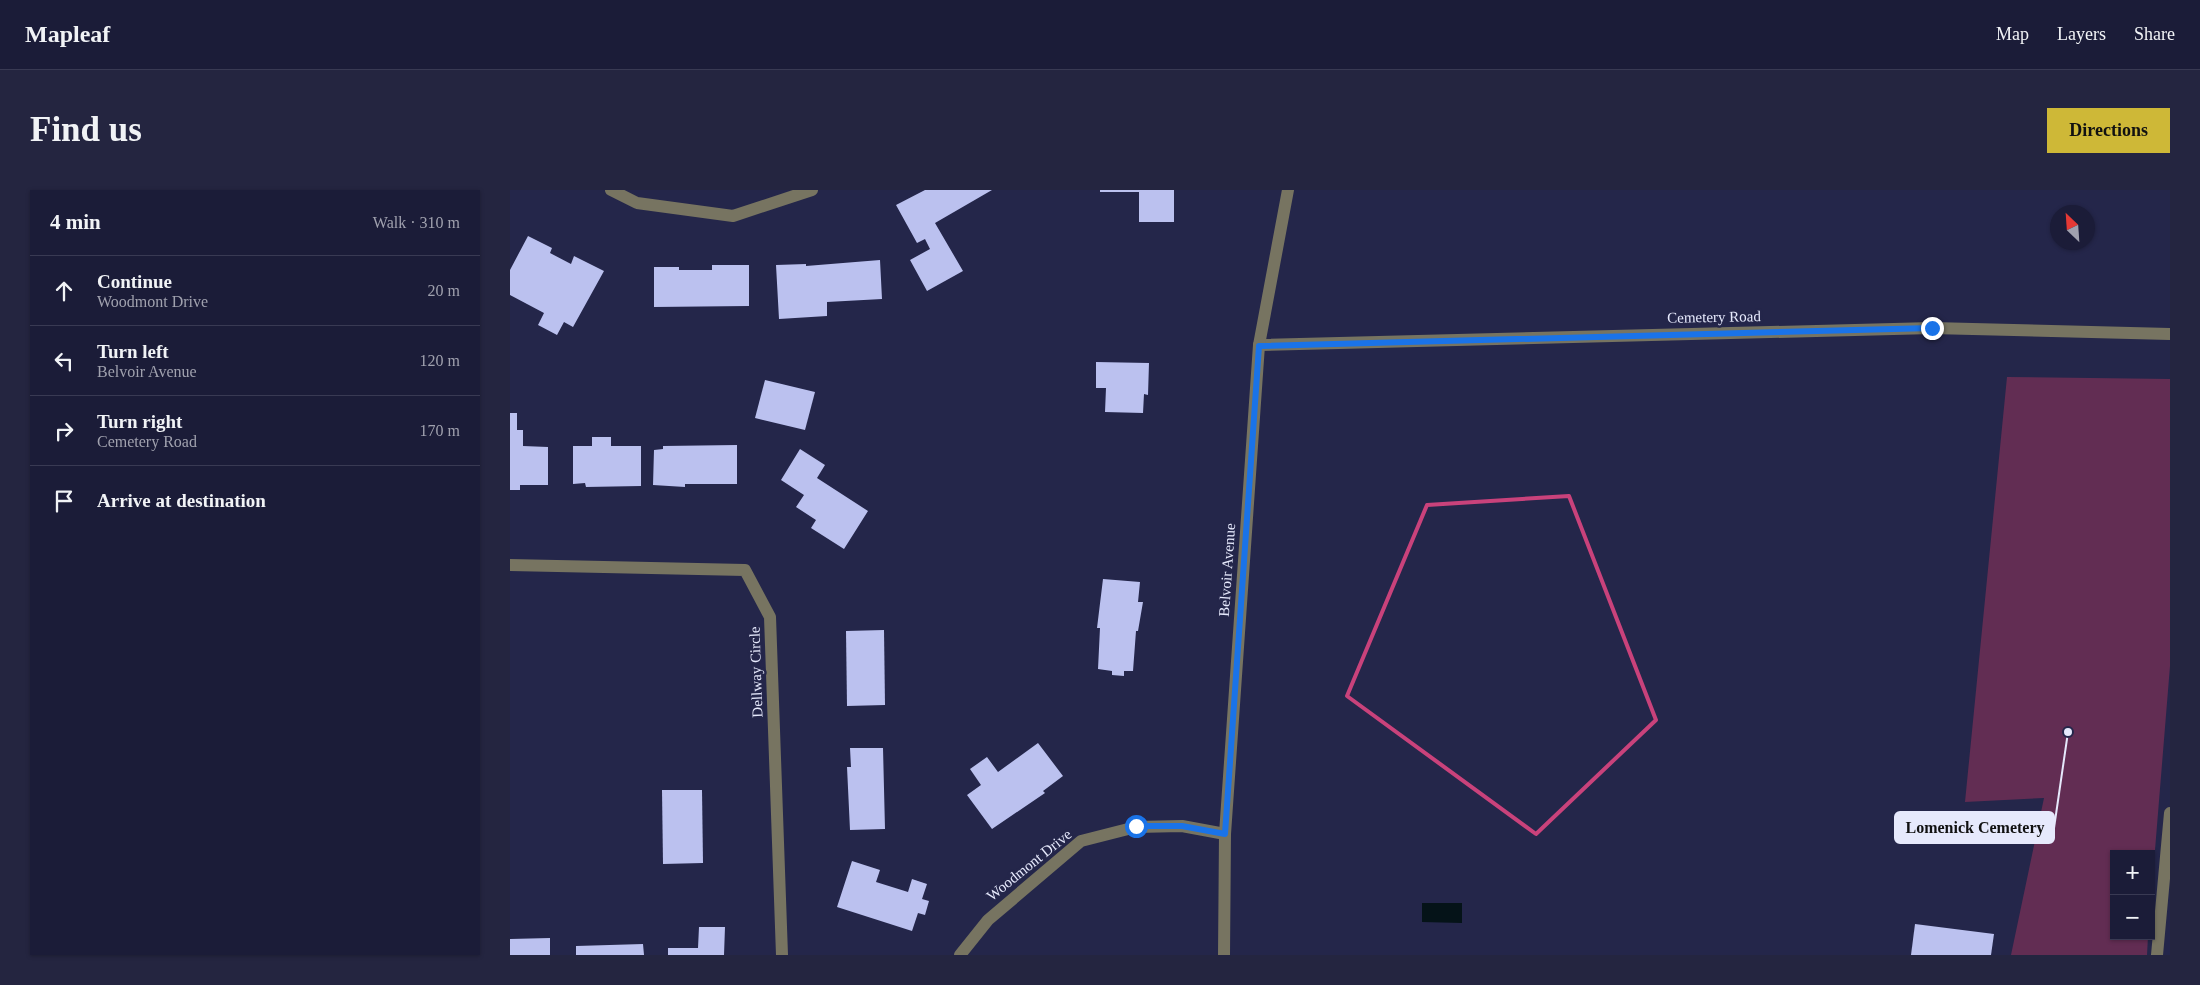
<!DOCTYPE html>
<html lang="en">
<head>
<meta charset="utf-8">
<style>
  body { margin:0; font-family:Georgia,serif; background:#242540; color:#f1f3f6 }
  .controls { position:absolute; right:15px; bottom:15px; display:grid; overflow:hidden; border-radius:0px; box-shadow:0 1px 4px #0004 }
  .controls button { width:45px; height:45px; display:grid; place-items:center; padding:0; border:0; border-bottom:1px solid #393a53; background:#1b1c38; color:#f1f3f6; font:25px sans-serif }
  .compass { position:absolute; left:1540px; top:15px; width:45px; height:45px; border-radius:50%; background:#1b1c38; box-shadow:0 1px 4px #0004; rotate:335deg }
  .stop { position:absolute; width:15px; height:15px; margin:-11px; border:4px solid #1a73e8; border-radius:50%; background:#fff }
  .stop.end { background:#1a73e8; border-color:#fff; box-shadow:0 1px 5px #0008 }
  .list { margin:0; padding:0; list-style:none }
  h2 { display:flex; justify-content:space-between; align-items:center; height:65px; margin:0; padding:0 20px; font-size:21px }
  h2 small { font-size:16px; font-weight:400; color:#a0a1ae }
  .list li { display:grid; grid-template-columns:32px 1fr auto; gap:15px; align-items:center; box-sizing:border-box; height:70px; padding:0 20px; border-top:1px solid #393a53 }
  .list b { display:block; font-size:19px; white-space:nowrap }
  .list p { margin:0; font-size:16px; white-space:nowrap; color:#a0a1ae }
  .list em { font-size:16px; font-style:normal; color:#a0a1ae }
  .icon { flex:none; width:28px; height:28px; fill:none; stroke:currentColor; stroke-width:2; stroke-linecap:round; stroke-linejoin:round }
  .map { position:relative; flex:none; width:1660px; height:765px; overflow:hidden; border-radius:0px }
  header { display:flex; align-items:center; gap:30px; box-sizing:border-box; height:70px; padding:0 25px; background:#1b1c38; border-bottom:1px solid #393a53 }
  header strong { font-size:24px }
  nav { display:flex; gap:28px; margin-inline-start:auto; font-size:18px }
  .intro { display:flex; align-items:center; justify-content:space-between; box-sizing:border-box; height:120px; padding:0 30px }
  h1 { margin:0; font-size:35px }
  .button { padding:12px 22px; border-radius:0px; background:#ceb837; color:#111; font-size:18px; font-weight:700 }
  main { display:flex; gap:30px; padding:0 30px }
  aside { flex:1; background:#1b1c38; border-radius:0px; box-shadow:0 1px 4px #0004 }
  .map>svg:first-child { display:block }
  .green { fill:#622d53 }
  .water { fill:#051318 }
  .building { fill:#bbc1ef }
  .lines { fill:none; stroke-linecap:round; stroke-linejoin:round }
  .minor { stroke:#777461; stroke-width:12 }
  .route { stroke:#1a73e8; stroke-width:6 }
  .marked { fill:none; stroke:#c9427b; stroke-width:4; stroke-linejoin:round }
  .labels { text-anchor:middle; dominant-baseline:central; stroke-width:5; stroke-linejoin:round; paint-order:stroke }
  .street-label { font-size:15px; fill:#e6e9fc; stroke:#24264a }
  .leader { fill:none; stroke:#e6e9fc; stroke-width:2 }
  .callout-dot { fill:#e6e9fc; stroke:#24264a; stroke-width:2 }
  .callout { fill:#e6e9fc; stroke:#e6e9fc; stroke-width:2 }
  .callout-label { font-size:16px; text-anchor:middle; font-weight:bold; fill:#111 }
</style>
</head>
<body>
<header>
<strong>Mapleaf</strong>
<nav><a>Map</a><a>Layers</a><a>Share</a></nav>
</header>
<div class="intro"><h1>Find us</h1><a class="button">Directions</a></div>
<main>
<aside>
<h2>4 min<small>Walk · 310 m</small></h2>
<ul class="list">
<li><svg class="icon" aria-label="ahead" viewBox="0 0 24 24"><path d="M12 20V5M6 11l6-6 6 6"/></svg><div><b>Continue</b><p>Woodmont Drive</p></div><em>20 m</em></li>
<li><svg class="icon" aria-label="left" viewBox="0 0 24 24"><path d="M17 20v-9H6M10 6l-5 5 5 5"/></svg><div><b>Turn left</b><p>Belvoir Avenue</p></div><em>120 m</em></li>
<li><svg class="icon" aria-label="right" viewBox="0 0 24 24"><path d="M7 20v-9h11M14 6l5 5-5 5"/></svg><div><b>Turn right</b><p>Cemetery Road</p></div><em>170 m</em></li>
<li><svg class="icon" aria-label="arrive" viewBox="0 0 24 24"><path d="M6 21V4h12l-3 4 3 4H6"/></svg><div><b>Arrive at destination</b></div></li>
</ul>
</aside>
<div class="map">
<svg width="1660" height="765" viewBox="0 0 1660 765">
  <rect width="100%" height="100%" fill="#24264a"/>
  <path class="green" d="M1497,187L1660,189V476L1641,709V664H1604V746H1638L1637,765H1501L1534,608L1455,612Z"/>
  <path class="water" d="M912,713H952V733L912,732Z"/>
  <g class="building">
    <path d="M415,0H482L425,33L453,81L417,101L400,70L420,59L415,49L407,53L386,15Z"/>
    <path d="M590,0H664V32H629V2H590Z"/>
    <path d="M18,46L42,58L40,63L61,74L64,66L94,81L63,137L54,132L47,145L28,135L34,123L0,105V80Z"/>
    <path d="M370,70L372,109L317,112V126L269,129L266,75L296,74V76Z"/>
    <path d="M202,75H239V116L144,117V77H169V80H202Z"/>
    <path d="M586,172L639,173L638,205L634,204L633,223L595,222L596,198H586Z"/>
    <path d="M255,190L305,202L295,240L245,228Z"/>
    <path d="M0,223H7V240H13V256L38,257V295H10V300H0Z"/>
    <path d="M82,247H101V256H131V296L76,297L75,293L63,294V256H82Z"/>
    <path d="M227,255V294H175V297L143,295L144,260L153,259V256Z"/>
    <path d="M290,259L315,275L307,288L358,321L334,359L301,338L306,330L286,317L294,305L271,290Z"/>
    <path d="M593,389L630,392L628,412H633L628,441H626L623,481H614V486L602,485V481L588,479L590,438H587Z"/>
    <path d="M374,440L375,515L337,516L336,441Z"/>
    <path d="M528,553L553,586L533,601L535,603L482,639L457,605L471,595L460,579L477,567L488,582Z"/>
    <path d="M340,558H373L375,639L340,640L337,577H341Z"/>
    <path d="M152,600H192L193,673L153,674Z"/>
    <path d="M342,671L370,680L366,692L398,702L402,689L417,694L412,709L419,711L415,725L408,723L402,741L327,717Z"/>
    <path d="M1405,734L1484,744L1481,765H1401Z"/>
    <path d="M189,737H215L214,765H158V758H188Z"/>
    <path d="M40,748V765H0V749Z"/>
    <path d="M133,754L134,765H66V756Z"/>
  </g>
  <g class="lines">
    <g class="minor">
      <path d="M101,0L127,13L223,26L302,0"/>
      <path d="M749,155L1422,138L1660,144"/>
      <path d="M0,375L235,380L260,427L272,765"/>
      <path d="M450,765L478,730L571,651L626,637L672,636L715,644"/>
      <path d="M714,765L715,644L749,155L778,0"/>
      <path d="M1647,765L1660,623"/>
    </g>
  </g>
  <g class="lines">
    <path class="route" d="M626,636H672L715,644L749,156L1422,138"/>
  </g>
  <path class="marked" d="M1059,306L1146,530L1026,644L837,506L917,315Z"/>
  <g class="labels">
    <g class="street-label">
      <text transform="translate(1204 127) rotate(-1)">Cemetery Road</text>
      <text transform="translate(717 380) rotate(-86)">Belvoir Avenue</text>
      <text transform="translate(246 482) rotate(-92)">Dellway Circle</text>
      <text transform="translate(519 675) rotate(-39)">Woodmont Drive</text>
    </g>
  </g>
  <path class="leader" d="M1558 542L1544 638"/>
  <circle class="callout-dot" cx="1558" cy="542" r="5"/>
  <rect class="callout" x="1385" y="622" width="159" height="31" rx="5"/>
  <g class="callout-label">
    <text x="1465" y="643">Lomenick Cemetery</text>
  </g>
</svg>
<div class="controls">
<button>+</button>
<button>−</button>
</div>
<svg class="compass" viewBox="-18 -18 36 36"><path d="M0-13l5 13h-10z" fill="#e53935"/><path d="M0 13l5-13h-10z" fill="#a0a1ae"/></svg>
<div class="stop" style="left:626px;top:636px"></div>
<div class="stop end" style="left:1422px;top:138px"></div>
</div>
</main>
</body>
</html>
